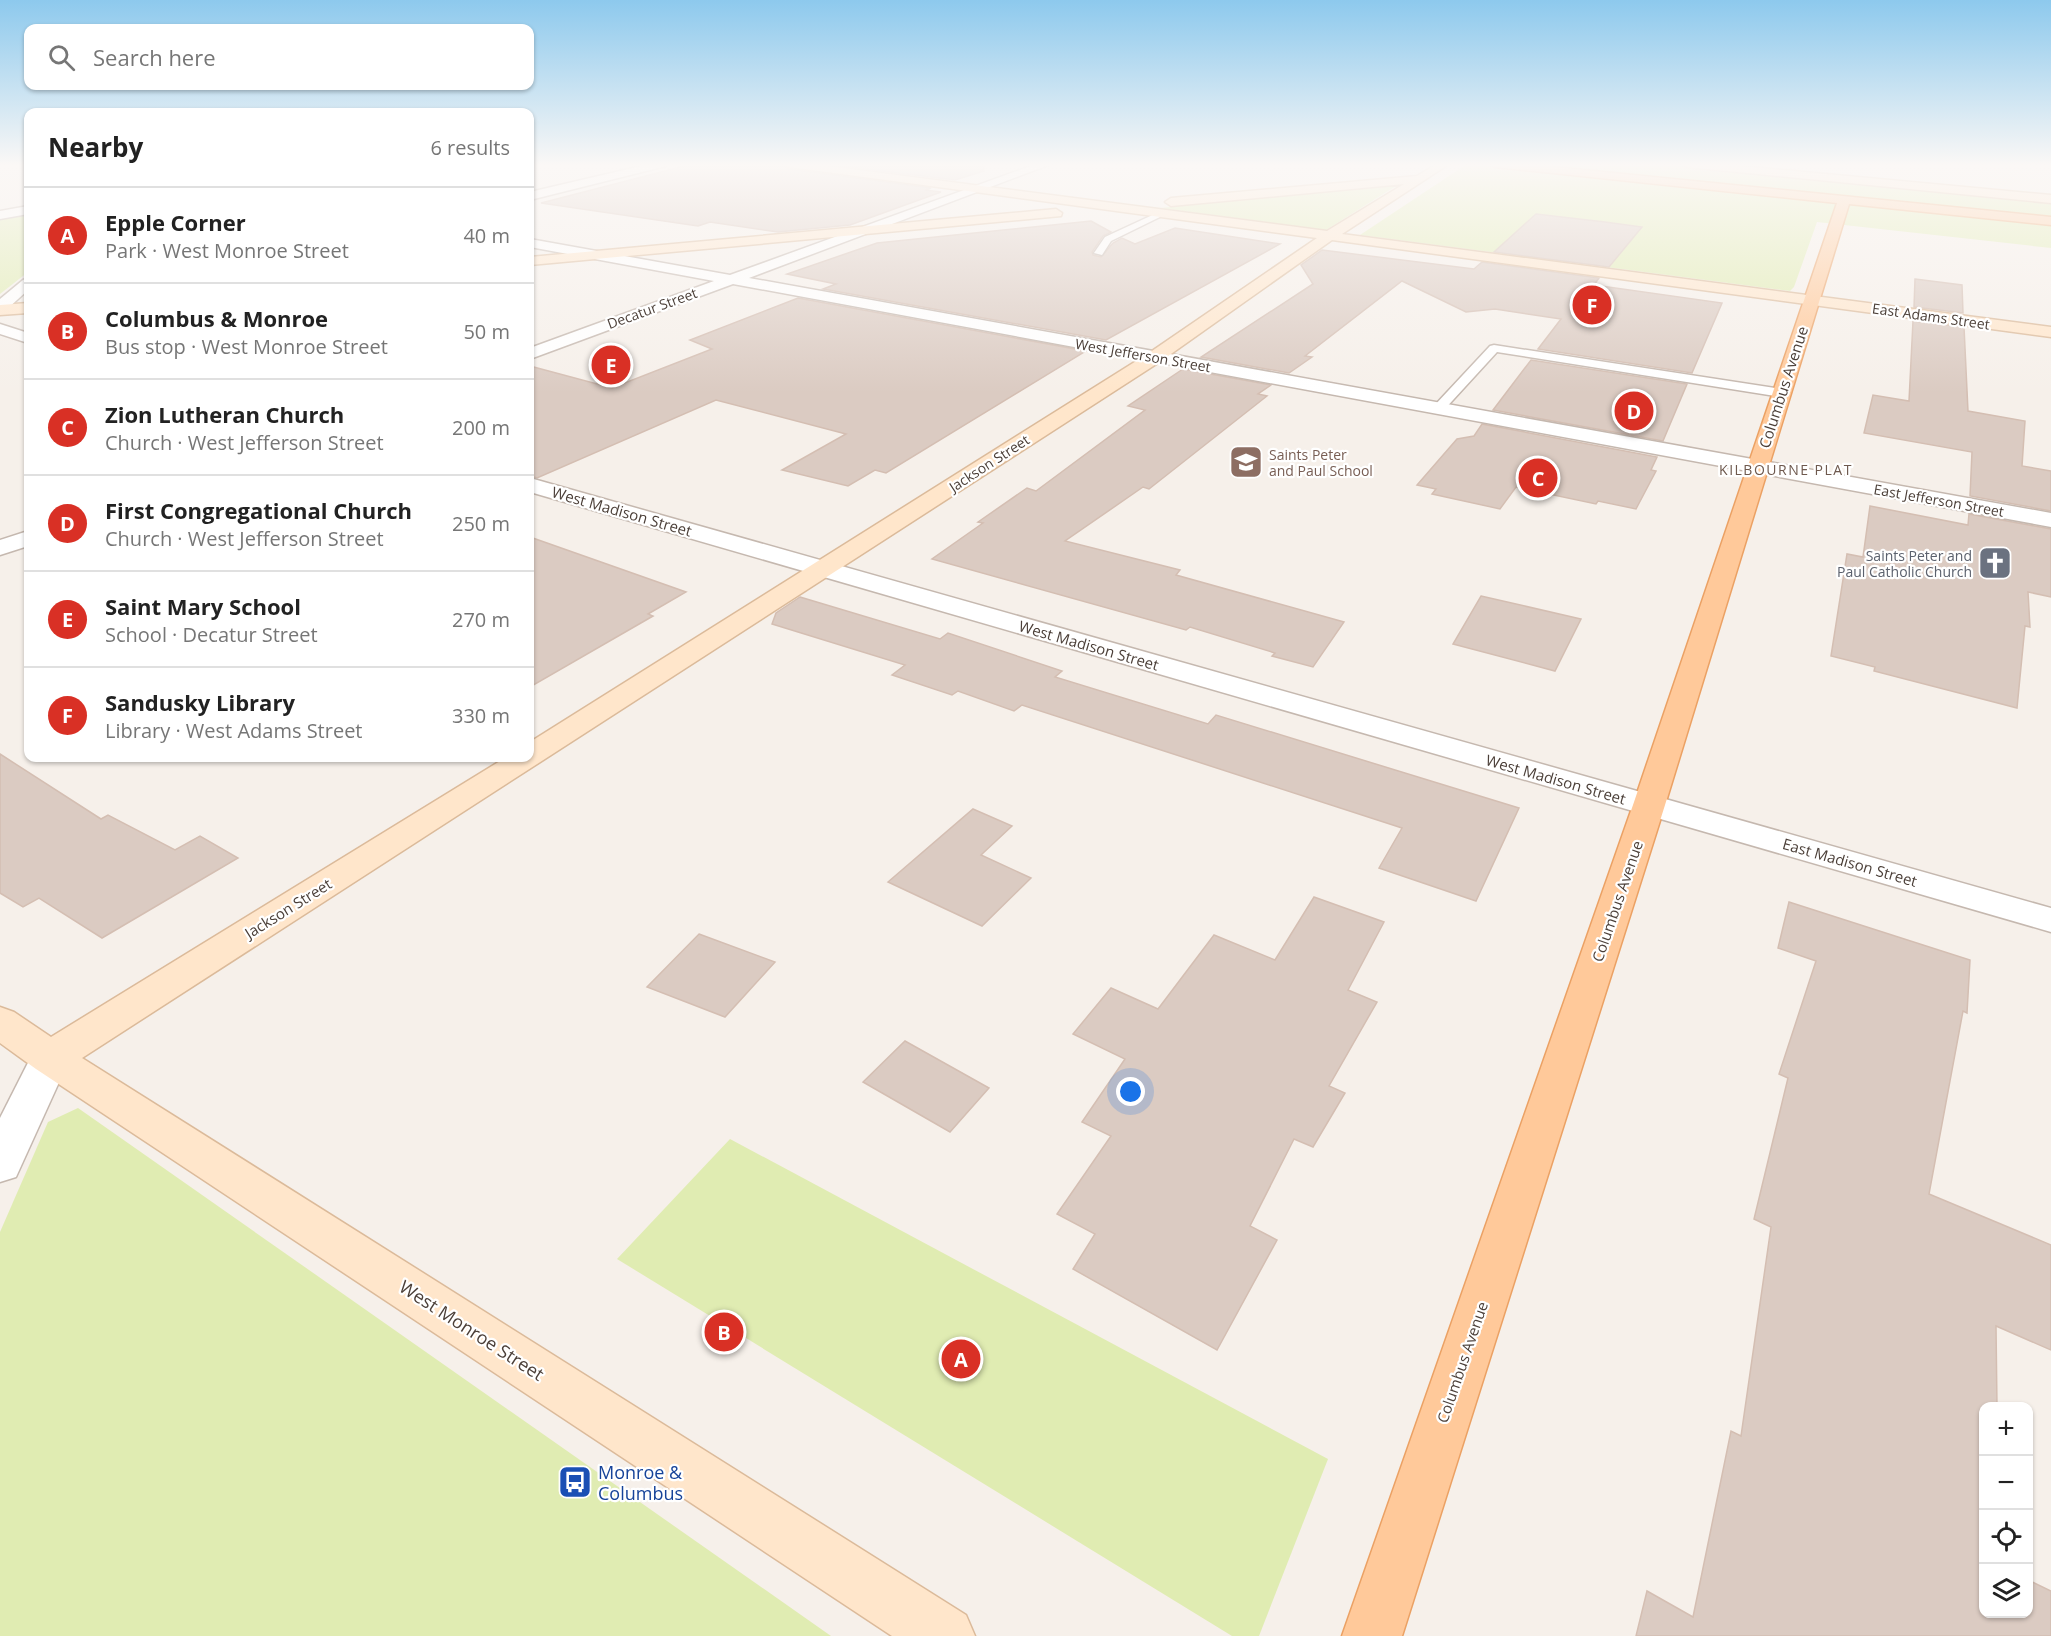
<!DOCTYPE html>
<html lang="en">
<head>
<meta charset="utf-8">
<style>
  body { margin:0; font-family:"Open Sans",sans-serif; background:#f6f6f6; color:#222 }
  .controls { position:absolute; right:18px; bottom:18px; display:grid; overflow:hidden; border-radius:12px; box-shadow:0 2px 4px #0004 }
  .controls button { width:54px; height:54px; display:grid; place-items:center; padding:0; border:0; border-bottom:2px solid #e0e0e0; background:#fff; color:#222; font:30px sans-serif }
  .you { position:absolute; left:1131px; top:1092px; width:21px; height:21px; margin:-15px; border:4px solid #fff; border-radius:50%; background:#1a73e8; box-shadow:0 0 0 9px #1a73e833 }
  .badge { display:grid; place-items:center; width:39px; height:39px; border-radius:50%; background:#d93025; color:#fff; font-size:20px; font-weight:700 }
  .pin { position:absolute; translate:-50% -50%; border:3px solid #fff; box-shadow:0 2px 6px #0006 }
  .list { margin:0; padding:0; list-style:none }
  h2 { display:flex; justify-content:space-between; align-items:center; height:78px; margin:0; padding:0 24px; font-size:26px }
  h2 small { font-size:20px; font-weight:400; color:#767676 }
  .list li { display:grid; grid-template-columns:39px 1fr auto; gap:18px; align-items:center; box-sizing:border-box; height:96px; padding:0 24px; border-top:2px solid #e0e0e0 }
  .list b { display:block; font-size:22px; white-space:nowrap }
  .list p { margin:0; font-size:20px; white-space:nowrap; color:#767676 }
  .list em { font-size:20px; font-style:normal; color:#767676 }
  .icon { flex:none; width:33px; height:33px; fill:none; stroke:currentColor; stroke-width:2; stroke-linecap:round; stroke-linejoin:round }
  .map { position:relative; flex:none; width:2051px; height:1636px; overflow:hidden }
  .search { position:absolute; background:#fff; box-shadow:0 2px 4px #0004; left:24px; top:24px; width:510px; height:66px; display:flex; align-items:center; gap:15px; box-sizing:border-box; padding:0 21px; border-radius:12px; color:#767676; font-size:22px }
  .panel { position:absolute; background:#fff; box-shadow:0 2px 4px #0004; left:24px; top:108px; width:510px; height:654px; border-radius:12px }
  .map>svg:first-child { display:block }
  .green { fill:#e0ecb2 }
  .building { fill:#dbcbc2; stroke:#d4beb2; stroke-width:1.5 }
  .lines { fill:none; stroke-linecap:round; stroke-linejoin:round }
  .lane-casing { stroke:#c5b8af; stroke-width:3 }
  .street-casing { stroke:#c5b8af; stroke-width:3 }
  .secondary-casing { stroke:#dbba9a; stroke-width:3 }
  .primary-casing { stroke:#eba164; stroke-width:3 }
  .lane { fill:#fff; fill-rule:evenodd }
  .street { fill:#fff; fill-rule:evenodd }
  .secondary { fill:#ffe6cb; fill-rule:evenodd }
  .primary { fill:#ffc99a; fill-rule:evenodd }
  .labels { text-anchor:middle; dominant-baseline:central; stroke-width:4.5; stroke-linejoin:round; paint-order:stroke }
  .far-street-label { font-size:14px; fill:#4b3f38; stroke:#fff }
  .far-education-label { font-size:14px; fill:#785e54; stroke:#fff; text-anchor:start }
  .far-neighbourhood-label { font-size:14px; letter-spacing:1.5px; fill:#6e594e; stroke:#fff }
  .far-worship-label { font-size:14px; fill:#5b616d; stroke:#fff; text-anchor:end }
  .street-label { font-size:15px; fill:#4b3f38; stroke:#fff }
  .near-street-label { font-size:18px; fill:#4b3f38; stroke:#fff }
  .near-transit-label { font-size:18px; fill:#164399; stroke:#fff; text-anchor:start }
</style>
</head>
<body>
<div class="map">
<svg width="2051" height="1636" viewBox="0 0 2051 1636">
  <rect width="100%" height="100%" fill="#f6f0ea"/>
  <g class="green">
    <path d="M1467,164H1664L2051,202V248L1817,222L1794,287L1790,291L1360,235Z"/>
    <path d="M1384,186H1396L1326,230L1160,208Z"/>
    <path d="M28,213V272L0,294V219Z"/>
    <path d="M78,1108L831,1636H0V1232L48,1122Z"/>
    <path d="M730,1139L1328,1459L1259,1636H1232L617,1259Z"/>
  </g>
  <g class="building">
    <path d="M692,164H782L789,169L931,188L925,190L941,192L850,225L778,232L710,222L698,226L541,203Z"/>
    <path d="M826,164H983L984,171L955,180Z"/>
    <path d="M1536,214L1605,222L1642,227L1609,267L1494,252Z"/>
    <path d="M1091,221L1111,232L1103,236L1092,252L1093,255L1101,257L1113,243L1122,238L1135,244L1175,228L1280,244L1106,340L823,289L836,284L787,274L877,243Z"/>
    <path d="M1322,250L1474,269L1482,262L1599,278L1594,285L1722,303L1692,373L1538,349L1561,319L1495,309L1466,312L1402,281L1305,356L1312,357L1289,373L1201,357L1313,284L1301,265Z"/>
    <path d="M1915,279L1962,285L1963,313L1914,307Z"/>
    <path d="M798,298L1086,351L886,473L875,470L848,486L782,470L846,434L716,400L537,478L530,476V366L612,388L712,349L690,340Z"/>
    <path d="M1913,321L1964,327L1968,411L2025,421L2022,466L2051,471V511L1970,496L1972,452L1864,433L1873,395L1909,401Z"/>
    <path d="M1531,360L1687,384L1663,441L1493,410Z"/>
    <path d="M1183,369L1271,385L1258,394L1267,396L1149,489L1143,487L1065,541L1180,570L1176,575L1344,622L1313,667L1272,656L1275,653L1190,627L1186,630L932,559L983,523L978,522L1027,488L1036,491L1145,410L1128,406Z"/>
    <path d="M1482,424L1657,457L1651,470L1656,471L1636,509L1598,501L1596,504L1516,487L1500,509L1432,494L1436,489L1417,485L1457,439L1474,436Z"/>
    <path d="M1870,506L1968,525L1969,514L2051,529V597L2028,592L2030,627L2025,626L2017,708L1874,671L1875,667L1831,656L1847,554L1863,557Z"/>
    <path d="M530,537L686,592L648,614L653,616L530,687Z"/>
    <path d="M1481,596L1581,619L1555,671L1453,644Z"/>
    <path d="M800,597L940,639L948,633L1062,671L1055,677L1208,724L1216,715L1519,808L1476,901L1379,868L1402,828L1022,705L1014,711L958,691L952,695L892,675L905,665L772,624L776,613Z"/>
    <path d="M0,754L101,819L108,815L175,850L200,836L238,858L102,938L39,898L23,907L0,893Z"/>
    <path d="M973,809L1012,826L981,855L1031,878L982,926L888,882Z"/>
    <path d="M1314,897L1384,922L1348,990L1377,1002L1329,1086L1345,1093L1313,1147L1294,1139L1250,1226L1277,1240L1217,1350L1073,1269L1095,1234L1057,1214L1111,1136L1082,1122L1125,1059L1073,1034L1111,988L1158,1009L1214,935L1275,960Z"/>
    <path d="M1789,902L1970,960L1967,1013L1963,1011L1929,1194L2051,1245V1350L1996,1326L1997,1407H1983V1614H2028V1580L2051,1591V1636H1636L1647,1591L1693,1617L1731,1431L1741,1436L1771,1227L1754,1219L1788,1078L1779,1074L1816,961L1778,948Z"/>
    <path d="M699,934L775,962L725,1017L647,987Z"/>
    <path d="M905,1041L989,1088L950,1132L863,1082Z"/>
  </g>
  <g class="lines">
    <g class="lane-casing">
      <g id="lane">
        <path d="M1159,212L1166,214L1111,241L1102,255L1094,253L1105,237Z"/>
        <path d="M1494,345L1781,389L1787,393L1781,397L1497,352L1442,412H1434L1432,409L1434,406L1490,346Z"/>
      </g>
    </g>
    <g class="street-casing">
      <g id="street">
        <path d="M650,164H668L666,166L530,200V192Z"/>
        <path d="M1036,164H1051L749,278L2051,513V527L733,284L530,359V348L714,281L530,247V239L730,275Z"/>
        <path d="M28,206V214L0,219V211Z"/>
        <path d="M28,278V290L6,310L0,312V299L23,280Z"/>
        <path d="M0,324L28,333V343L0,334Z"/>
        <path d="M530,478L2051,908V932L530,492Z"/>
        <path d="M28,531V546L0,555V540Z"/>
        <path d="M50,1042L64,1047L70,1058L16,1177L0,1182V1118L36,1047Z"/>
      </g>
    </g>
    <g class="secondary-casing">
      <g id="secondary">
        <path d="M784,164H812L1327,231L1404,184L1171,206L1165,202L1171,198L1417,176L1437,164H1449L1342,234L2051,327V337L1332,240L1161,361L82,1058L966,1615L975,1636H892L36,1069L0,1043V1007L14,1012L51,1037L505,758H530V742L1149,353L1317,238L789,167Z"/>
        <path d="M1681,164H1718L2051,195V203L1687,167Z"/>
        <path d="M1056,209L1062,213L1061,216L530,265V257Z"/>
        <path d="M28,303V313L0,315V305Z"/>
      </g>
    </g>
    <g class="primary-casing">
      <path id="primary" d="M1489,164H1524L2051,217V225L1849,204L1665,805L1402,1636H1342L1633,805L1837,203L1495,167Z"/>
    </g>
    <use href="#lane" class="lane"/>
    <use href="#street" class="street"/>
    <use href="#secondary" class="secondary"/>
    <use href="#primary" class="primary"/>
  </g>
  <linearGradient id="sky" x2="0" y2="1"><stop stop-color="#8dc9ed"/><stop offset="0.42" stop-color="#fbf8f6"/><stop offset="1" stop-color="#fbf8f6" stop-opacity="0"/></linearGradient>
  <rect width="2051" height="393" fill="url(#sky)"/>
  <defs>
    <g id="school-square" transform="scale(1.725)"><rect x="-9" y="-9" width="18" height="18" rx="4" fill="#8d6e63" stroke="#fff"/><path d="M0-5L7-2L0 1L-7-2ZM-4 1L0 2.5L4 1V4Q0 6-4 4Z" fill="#fff"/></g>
    <g id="church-square" transform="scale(1.725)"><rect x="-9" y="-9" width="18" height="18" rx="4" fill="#6b7280" stroke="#fff"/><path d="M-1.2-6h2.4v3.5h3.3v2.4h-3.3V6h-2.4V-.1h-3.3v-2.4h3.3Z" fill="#fff"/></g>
    <g id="bus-square" transform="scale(1.725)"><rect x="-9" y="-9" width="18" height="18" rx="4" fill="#1a4fb4" stroke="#fff"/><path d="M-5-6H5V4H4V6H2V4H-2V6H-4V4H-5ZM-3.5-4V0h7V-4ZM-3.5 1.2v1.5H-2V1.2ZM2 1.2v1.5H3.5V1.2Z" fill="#fff"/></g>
  </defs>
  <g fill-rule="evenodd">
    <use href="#school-square" x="1246" y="462"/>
    <use href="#church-square" x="1995" y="563"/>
    <use href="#bus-square" x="575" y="1482"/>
  </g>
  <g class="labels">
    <g class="far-street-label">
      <text transform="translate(652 308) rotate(-20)">Decatur Street</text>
      <text transform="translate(1931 316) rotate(8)">East Adams Street</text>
      <text transform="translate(1143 355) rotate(10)">West Jefferson Street</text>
      <text transform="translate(989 463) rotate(-33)">Jackson Street</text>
      <text transform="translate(1939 500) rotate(10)">East Jefferson Street</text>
    </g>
    <g class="far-education-label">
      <text x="1269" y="454">Saints Peter<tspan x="1269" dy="16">and Paul School</tspan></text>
    </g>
    <g class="far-neighbourhood-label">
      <text x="1786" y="469">KILBOURNE PLAT</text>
    </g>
    <g class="far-worship-label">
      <text x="1972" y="555">Saints Peter and<tspan x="1972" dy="16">Paul Catholic Church</tspan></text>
    </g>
    <g class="street-label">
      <text transform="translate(1783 387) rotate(-72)">Columbus Avenue</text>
      <text transform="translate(622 511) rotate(16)">West Madison Street</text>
      <text transform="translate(1089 645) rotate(16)">West Madison Street</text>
      <text transform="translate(1556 779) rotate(16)">West Madison Street</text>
      <text transform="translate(1850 862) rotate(16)">East Madison Street</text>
      <text transform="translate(1617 901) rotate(-71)">Columbus Avenue</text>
      <text transform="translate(288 908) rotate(-32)">Jackson Street</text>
      <text transform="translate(1462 1362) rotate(-71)">Columbus Avenue</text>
    </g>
    <g class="near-street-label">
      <text transform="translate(472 1330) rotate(33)">West Monroe Street</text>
    </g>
    <g class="near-transit-label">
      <text x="598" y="1472">Monroe &amp;<tspan x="598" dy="21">Columbus</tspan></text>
    </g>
  </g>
</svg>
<div class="controls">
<button>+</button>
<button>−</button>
<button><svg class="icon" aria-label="locate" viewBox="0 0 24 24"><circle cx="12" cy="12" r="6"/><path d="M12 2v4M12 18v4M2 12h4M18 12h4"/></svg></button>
<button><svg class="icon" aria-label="layers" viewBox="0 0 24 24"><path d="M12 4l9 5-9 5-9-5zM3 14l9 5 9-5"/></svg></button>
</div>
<div class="you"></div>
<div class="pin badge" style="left:961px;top:1359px">A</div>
<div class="pin badge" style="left:724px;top:1332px">B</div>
<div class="pin badge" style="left:1538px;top:478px">C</div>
<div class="pin badge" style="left:1634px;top:411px">D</div>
<div class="pin badge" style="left:611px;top:365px">E</div>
<div class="pin badge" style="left:1592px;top:305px">F</div>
<div class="search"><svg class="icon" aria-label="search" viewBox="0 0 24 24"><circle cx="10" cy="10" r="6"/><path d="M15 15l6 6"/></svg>Search here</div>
<section class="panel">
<h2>Nearby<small>6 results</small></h2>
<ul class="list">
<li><span class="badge">A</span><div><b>Epple Corner</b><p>Park · West Monroe Street</p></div><em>40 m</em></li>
<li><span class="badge">B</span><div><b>Columbus &amp; Monroe</b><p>Bus stop · West Monroe Street</p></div><em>50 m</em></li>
<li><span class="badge">C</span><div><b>Zion Lutheran Church</b><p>Church · West Jefferson Street</p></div><em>200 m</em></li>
<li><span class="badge">D</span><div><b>First Congregational Church</b><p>Church · West Jefferson Street</p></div><em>250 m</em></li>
<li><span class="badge">E</span><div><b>Saint Mary School</b><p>School · Decatur Street</p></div><em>270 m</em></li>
<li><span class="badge">F</span><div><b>Sandusky Library</b><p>Library · West Adams Street</p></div><em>330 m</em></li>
</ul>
</section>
</div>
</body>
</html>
